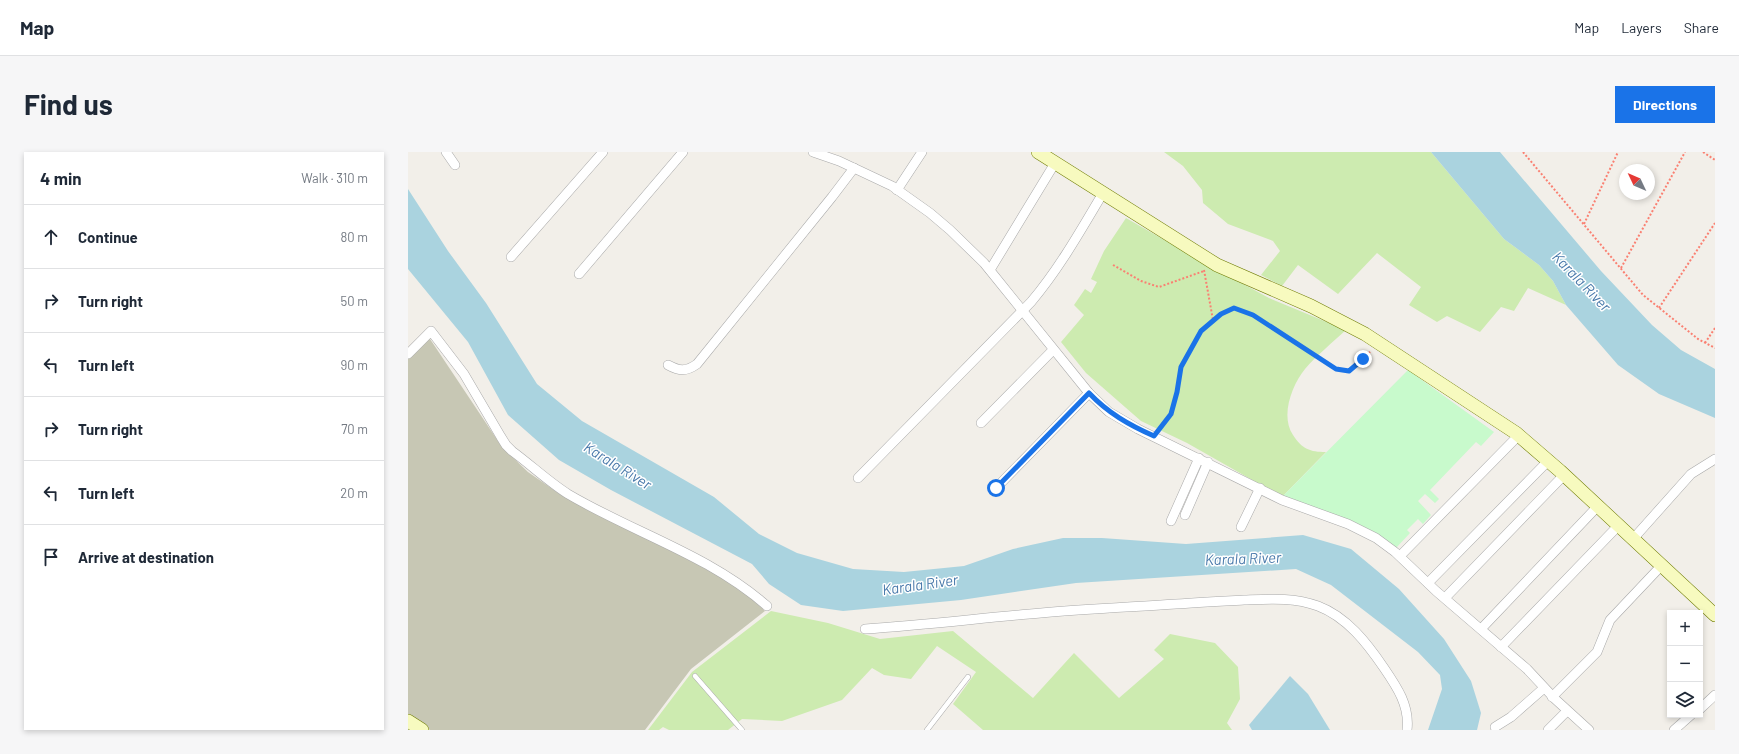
<!DOCTYPE html>
<html lang="en">
<head>
<meta charset="utf-8">
<style>
  body { margin:0; font-family:Barlow,sans-serif; background:#f6f6f7; color:#1f2937 }
  .controls { position:absolute; right:12px; bottom:12px; display:grid; overflow:hidden; border-radius:0px; box-shadow:0 2px 6px #0003 }
  .controls button { width:36px; height:36px; display:grid; place-items:center; padding:0; border:0; border-bottom:1px solid #e0e1e3; background:#fff; color:#1f2937; font:20px sans-serif }
  .compass { position:absolute; left:1211px; top:12px; width:36px; height:36px; border-radius:50%; background:#fff; box-shadow:0 2px 6px #0003; rotate:314deg }
  .stop { position:absolute; width:12px; height:12px; margin:-9px; border:3px solid #1a73e8; border-radius:50%; background:#fff }
  .stop.end { background:#1a73e8; border-color:#fff; box-shadow:0 1px 4px #0008 }
  .list { margin:0; padding:0; list-style:none }
  h2 { display:flex; justify-content:space-between; align-items:center; height:52px; margin:0; padding:0 16px; font-size:17px }
  h2 small { font-size:13px; font-weight:400; color:#747a83 }
  .list li { display:grid; grid-template-columns:26px 1fr auto; gap:12px; align-items:center; box-sizing:border-box; height:64px; padding:0 16px; border-top:1px solid #e0e1e3 }
  .list b { display:block; font-size:15px; white-space:nowrap }
  .list em { font-size:13px; font-style:normal; color:#747a83 }
  .icon { flex:none; width:22px; height:22px; fill:none; stroke:currentColor; stroke-width:2; stroke-linecap:round; stroke-linejoin:round }
  .map { position:relative; flex:none; width:1307px; height:578px; overflow:hidden; border-radius:0px }
  header { display:flex; align-items:center; gap:24px; box-sizing:border-box; height:56px; padding:0 20px; background:#fff; border-bottom:1px solid #e0e1e3 }
  header strong { font-size:19px }
  nav { display:flex; gap:22px; margin-inline-start:auto; font-size:14px }
  .intro { display:flex; align-items:center; justify-content:space-between; box-sizing:border-box; height:96px; padding:0 24px }
  h1 { margin:0; font-size:28px }
  .button { padding:10px 18px; border-radius:0px; background:#1a73e8; color:#fff; font-size:14px; font-weight:700 }
  main { display:flex; gap:24px; padding:0 24px }
  aside { flex:1; background:#fff; border-radius:0px; box-shadow:0 2px 6px #0003 }
  .map>svg:first-child { display:block }
  .construction { fill:#c7c7b4 }
  .grass { fill:#cdebb0 }
  .park { fill:#c8facc }
  .water { fill:#aad3df }
  .lines { fill:none; stroke-linecap:round; stroke-linejoin:round }
  .lane-casing { stroke:#a9a9a9; stroke-width:5.5 }
  .street-casing { stroke:#a9a9a9; stroke-width:10 }
  .secondary-casing { stroke:#707d05; stroke-width:14 }
  .path { stroke:#fa8072; stroke-width:2; stroke-dasharray:2 2; stroke-linecap:butt }
  .lane { stroke:#fff; stroke-width:4.5 }
  .street { stroke:#fff; stroke-width:9 }
  .secondary { stroke:#f7fabf; stroke-width:13 }
  .route { stroke:#1a73e8; stroke-width:5 }
  .labels { text-anchor:middle; dominant-baseline:central; stroke-width:3; stroke-linejoin:round; paint-order:stroke }
  .water-label { font-size:15px; font-style:italic; fill:#4a7aab; stroke:#fff }
</style>
</head>
<body>
<header>
<strong>Map</strong>
<nav><a>Map</a><a>Layers</a><a>Share</a></nav>
</header>
<div class="intro"><h1>Find us</h1><a class="button">Directions</a></div>
<main>
<aside>
<h2>4 min<small>Walk · 310 m</small></h2>
<ul class="list">
<li><svg class="icon" aria-label="ahead" viewBox="0 0 24 24"><path d="M12 20V5M6 11l6-6 6 6"/></svg><div><b>Continue</b></div><em>80 m</em></li>
<li><svg class="icon" aria-label="right" viewBox="0 0 24 24"><path d="M7 20v-9h11M14 6l5 5-5 5"/></svg><div><b>Turn right</b></div><em>50 m</em></li>
<li><svg class="icon" aria-label="left" viewBox="0 0 24 24"><path d="M17 20v-9H6M10 6l-5 5 5 5"/></svg><div><b>Turn left</b></div><em>90 m</em></li>
<li><svg class="icon" aria-label="right" viewBox="0 0 24 24"><path d="M7 20v-9h11M14 6l5 5-5 5"/></svg><div><b>Turn right</b></div><em>70 m</em></li>
<li><svg class="icon" aria-label="left" viewBox="0 0 24 24"><path d="M17 20v-9H6M10 6l-5 5 5 5"/></svg><div><b>Turn left</b></div><em>20 m</em></li>
<li><svg class="icon" aria-label="arrive" viewBox="0 0 24 24"><path d="M6 21V4h12l-3 4 3 4H6"/></svg><div><b>Arrive at destination</b></div></li>
</ul>
</aside>
<div class="map">
<svg width="1307" height="578" viewBox="0 0 1307 578">
  <rect width="100%" height="100%" fill="#f2efe9"/>
  <path class="construction" d="M20,184L94,295L120,320L153,343L273,403L327,432L357,459L283,517L237,578H22L0,564V206Z"/>
  <g class="grass">
    <path d="M756,0H1023L1096,87L1131,113L1145,129L1158,153L1120,136L1106,159L1093,155L1072,180L1039,164L1029,170L1001,153L1013,135L969,101L930,142L890,113L874,134L853,123L872,99L865,89L820,72L795,51L794,38L775,14Z"/>
    <path d="M718,66L793,109L861,146L938,178C924,191 909,203 897,217C884,233 872,264 885,283C894,297 902,300 918,300L874,345L779,291L733,269L678,221L653,190L676,163L666,153L677,137L683,141L689,130L683,127L696,99Z"/>
    <path d="M363,459L420,471L472,487L545,479L625,546L666,501L711,546L756,507L746,498L762,482L807,491L830,515L832,547L819,571L824,578H575L545,552L568,520L529,494L503,527L476,523L464,516L434,548L374,569L334,567L320,578H261L255,575L251,578H240L284,520Z"/>
  </g>
  <path class="park" d="M1000,218L1086,280L1073,294L1068,290L1022,338L1031,347L1027,351L1017,342L1010,349L1023,363L1015,372L1010,367L999,378L1002,381L988,396L874,345Z"/>
  <g class="water">
    <path d="M1023,0H1092L1193,119L1244,173L1273,198L1307,217V266L1251,242L1210,213L1158,153L1145,129L1131,113L1096,87Z"/>
    <path d="M0,37L40,99L78,151L129,232L174,269L306,345L351,382L389,401L445,417L496,420L556,414L605,397L655,386H694L778,392L895,383L943,397L991,437L1036,487L1063,529L1073,561L1069,578H1020L1034,537L1032,523L1010,500L923,433L888,417L668,431L553,448L435,459L393,453L361,432L344,412L203,338L151,308L100,263L60,190L0,117Z"/>
    <path d="M882,524L900,542L922,578H844L841,573Z"/>
  </g>
  <g class="lines">
    <g class="lane-casing">
      <g id="lane">
        <path d="M287,524L334,578"/>
        <path d="M519,578L560,525"/>
      </g>
    </g>
    <g class="street-casing">
      <g id="street">
        <path d="M38,0L47,13"/>
        <path d="M405,0L431,9L484,34L522,61L542,78L576,111L681,241L701,260L730,277L874,348L940,372L968,386L987,400L1028,439L1119,517L1147,547L1181,578"/>
        <path d="M489,38L514,0"/>
        <path d="M103,105L195,0"/>
        <path d="M582,118L647,11"/>
        <path d="M171,122L275,0"/>
        <path d="M0,202L23,179L56,222L93,285L98,293L104,299C123,313 141,330 160,342C226,381 301,403 359,454"/>
        <path d="M260,213C271,219 278,220 289,212L424,45L446,16"/>
        <path d="M573,271L645,198"/>
        <path d="M450,326L623,150C651,117 673,78 695,41"/>
        <path d="M588,336L681,241"/>
        <path d="M777,363L800,310"/>
        <path d="M763,369L791,306"/>
        <path d="M833,375L852,336"/>
        <path d="M1225,387L1283,322L1307,307"/>
        <path d="M992,404L1111,283"/>
        <path d="M1020,431L1140,309"/>
        <path d="M1037,446L1156,323"/>
        <path d="M457,477C516,473 574,466 633,461C678,457 723,455 768,452C791,450 814,449 836,448C861,447 886,445 910,454C939,465 959,491 976,516C989,535 1002,554 999,578"/>
        <path d="M1073,477L1189,355"/>
        <path d="M1093,495L1210,374"/>
        <path d="M1144,545L1189,500L1202,468L1254,413"/>
        <path d="M1292,557L1307,543"/>
        <path d="M1087,575L1103,565L1136,536"/>
        <path d="M1140,578L1159,559"/>
        <path d="M1266,578L1283,563"/>
      </g>
    </g>
    <g class="secondary-casing">
      <g id="secondary">
        <path d="M630,0L809,113L903,154L957,182L1108,281L1152,319L1307,463"/>
        <path d="M0,569L14,578"/>
      </g>
    </g>
    <g class="path">
      <path d="M1115,0L1235,143L1290,187L1307,196"/>
      <path d="M1295,0L1307,8"/>
      <path d="M1176,72L1210,0"/>
      <path d="M705,113L733,129L751,135L796,119"/>
      <path d="M1213,116L1277,0"/>
      <path d="M796,118L805,168"/>
      <path d="M1251,156L1307,71"/>
      <path d="M1297,191L1307,176"/>
      <path d="M751,277L763,262L769,240L773,215L793,179L813,162L826,156L845,163L928,217L941,219L963,199"/>
    </g>
    <use href="#lane" class="lane"/>
    <use href="#street" class="street"/>
    <use href="#secondary" class="secondary"/>
  </g>
  <g class="lines">
    <path class="route" d="M588,336L681,241C700,261 721,273 746,284L763,262L769,240L773,215L793,179L813,162L826,156L845,163L928,217L941,219L955,207"/>
  </g>
  <g class="labels">
    <g class="water-label">
      <text transform="translate(1174 129) rotate(46)">Karala River</text>
      <text transform="translate(210 313) rotate(32)">Karala River</text>
      <text transform="translate(835 406) rotate(-2)">Karala River</text>
      <text transform="translate(512 432) rotate(-8)">Karala River</text>
    </g>
  </g>
</svg>
<div class="controls">
<button>+</button>
<button>−</button>
<button><svg class="icon" aria-label="layers" viewBox="0 0 24 24"><path d="M12 4l9 5-9 5-9-5zM3 14l9 5 9-5"/></svg></button>
</div>
<svg class="compass" viewBox="-18 -18 36 36"><path d="M0-13l5 13h-10z" fill="#e53935"/><path d="M0 13l5-13h-10z" fill="#747a83"/></svg>
<div class="stop" style="left:588px;top:336px"></div>
<div class="stop end" style="left:955px;top:207px"></div>
</div>
</main>
</body>
</html>
